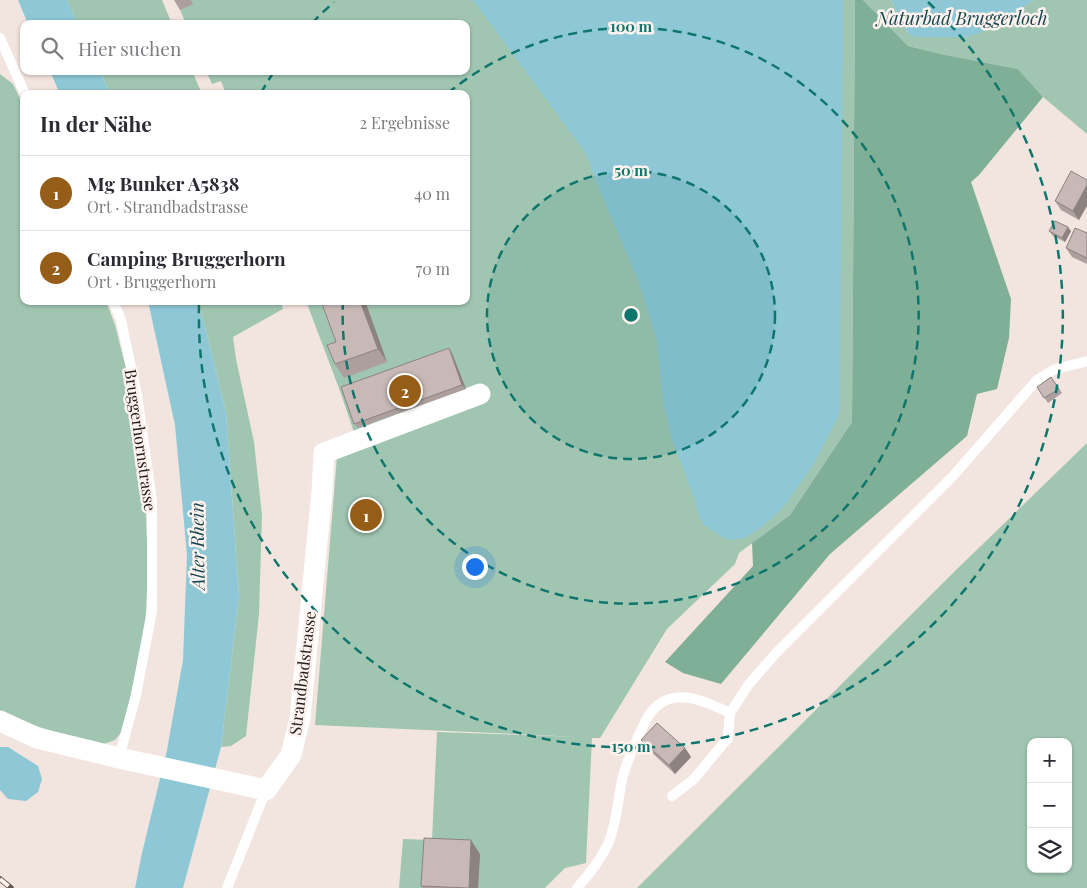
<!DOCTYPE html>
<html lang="de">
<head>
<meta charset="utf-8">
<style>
  body { margin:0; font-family:"Playfair Display",serif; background:#f2f2f3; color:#2b2b33 }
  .controls { position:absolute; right:15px; bottom:15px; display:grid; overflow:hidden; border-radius:10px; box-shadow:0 1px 4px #0004 }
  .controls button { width:45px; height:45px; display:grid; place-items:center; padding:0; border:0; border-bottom:1px solid #e1e1e2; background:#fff; color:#2b2b33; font:25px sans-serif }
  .you { position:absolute; left:474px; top:566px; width:18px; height:18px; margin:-12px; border:4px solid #fff; border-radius:50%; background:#1a73e8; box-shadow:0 0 0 8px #1a73e833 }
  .badge { display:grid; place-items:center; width:32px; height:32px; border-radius:50%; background:#955d17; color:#fff; font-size:16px; font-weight:700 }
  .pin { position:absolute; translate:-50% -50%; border:2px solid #fff; box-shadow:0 1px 5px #0006 }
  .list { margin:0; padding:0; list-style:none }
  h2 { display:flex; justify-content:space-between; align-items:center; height:65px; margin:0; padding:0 20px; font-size:21px }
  h2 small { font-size:16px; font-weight:400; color:#7c7c81 }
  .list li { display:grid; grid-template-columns:32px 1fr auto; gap:15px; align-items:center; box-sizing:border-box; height:75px; padding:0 20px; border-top:1px solid #e1e1e2 }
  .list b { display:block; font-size:19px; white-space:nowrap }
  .list p { margin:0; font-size:16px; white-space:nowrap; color:#7c7c81 }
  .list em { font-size:16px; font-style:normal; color:#7c7c81 }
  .icon { flex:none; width:28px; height:28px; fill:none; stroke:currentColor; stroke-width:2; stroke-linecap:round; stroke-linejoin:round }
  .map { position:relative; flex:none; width:1087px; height:888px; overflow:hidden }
  .search { position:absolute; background:#fff; box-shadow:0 1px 4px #0004; left:20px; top:20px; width:450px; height:55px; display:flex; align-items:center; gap:12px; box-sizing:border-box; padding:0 18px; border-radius:10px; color:#7c7c81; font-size:19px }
  .panel { position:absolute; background:#fff; box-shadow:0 1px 4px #0004; left:20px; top:90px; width:450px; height:215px; border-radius:10px }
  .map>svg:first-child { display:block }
  .green { fill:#a0c6b2; fill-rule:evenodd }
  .forest { fill:#7faf96 }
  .water { fill:#8ec8d6 }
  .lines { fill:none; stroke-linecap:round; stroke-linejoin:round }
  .lane { stroke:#fff; stroke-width:10 }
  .street { stroke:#fff; stroke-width:21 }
  .rail-casing { stroke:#5e5753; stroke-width:5.5 }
  .rail { stroke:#fdf2ed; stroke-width:4; stroke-dasharray:11; stroke-linecap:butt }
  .wall { fill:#ac9f9d }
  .shaded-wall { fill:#8c8280 }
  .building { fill:#c8b9b7; stroke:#8c8280 }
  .ring { fill:none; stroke:#0f766e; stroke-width:2.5; stroke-dasharray:9 6 }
  .labels { text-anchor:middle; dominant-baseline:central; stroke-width:5; stroke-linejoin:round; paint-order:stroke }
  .street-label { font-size:16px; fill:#26211e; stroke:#fdf2ed }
  .water-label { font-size:18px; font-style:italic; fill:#144752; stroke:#fdf2ed }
  .centre { fill:#0f766e; stroke:#fdf2ed; stroke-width:2.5 }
  .ring-label { font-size:15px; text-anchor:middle; font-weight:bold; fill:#0f766e; stroke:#fdf2ed; stroke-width:5; stroke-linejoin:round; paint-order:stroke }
</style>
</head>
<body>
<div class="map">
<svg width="1087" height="888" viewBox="0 0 1087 888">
  <rect width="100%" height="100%" fill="#f2e4de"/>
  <g class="green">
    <path d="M67,0H162L172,24H78Z"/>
    <path d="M176,0H855L852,422L790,515L739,553L735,564L667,629L600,738H592L586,863L565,868L545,888H399L403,839L432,840L437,732L580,737L315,725L337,456L359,447L340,391L306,301H466V94H226L221,81L212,84L206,71H466V24H186Z"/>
    <path d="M863,0H891L908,33L919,37H966L984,30L1003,21L1034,0H1087V134L1043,97L1018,69L941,54L908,46Z"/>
    <path d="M100,71H192L202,94H110Z"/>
    <path d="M0,74L13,84L24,107V301H106L115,325L132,392L144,473L148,566L145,630L123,730L115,740L101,745L67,736L27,723L0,711Z"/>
    <path d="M197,301H281L283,309L233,337L236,359L254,442L262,515L259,614L246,736L231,746L221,747L239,596L226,412L205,326Z"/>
    <path d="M1087,443V888H637L957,569ZM1031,742H1068V869H1031Z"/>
  </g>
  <path class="forest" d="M855,0H863L908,46L941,54L1018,69L1043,97L979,175L971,182L1011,299L1009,338L997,389L977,394L967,436L830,554L721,684L683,673L665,662L753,566L752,543L790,515L852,422Z"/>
  <g class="water">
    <path d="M18,0H67L78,24H28Z"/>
    <path d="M473,0H843L840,405L838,417L814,463L785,505L771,519L756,531L744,538L733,540L724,538L704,525L699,517L696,503L671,436L663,399L657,340L639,282L601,193L585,152Z"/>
    <path d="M891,0H1034C1015,13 988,33 965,37C952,38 933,37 919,37L912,36L908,33Z"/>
    <path d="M50,71H100L110,94H60Z"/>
    <path d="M148,301H197L205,326L226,412L239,596L221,747L183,888H135L142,853L167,750L183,660L187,555L175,425Z"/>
    <path d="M0,747H8L38,766L42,779L38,792L26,801L8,799L0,790Z"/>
  </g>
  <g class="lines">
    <g class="lane">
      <path d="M0,38L25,94"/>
      <path d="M113,301L121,320L137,395L152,501V611L136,695L119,758"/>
      <path d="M672,796L693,780L728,738L730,713L749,684L776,653L953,476L1037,380L1053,370L1087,361"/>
      <path d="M227,888L266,790"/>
      <path d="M577,888C588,876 601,858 608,844C616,826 618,800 622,780C625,766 632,751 638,737C643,726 648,713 658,705C680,688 709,703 730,713"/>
    </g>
    <path class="street" d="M0,721L37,738L119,758L266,790L291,755L300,718L322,491L324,453L480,394"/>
    <g class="rail-casing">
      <path id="rail" d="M0,879L11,888"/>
    </g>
    <use href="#rail" class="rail"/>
  </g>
  <g class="wall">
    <path d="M174,0H191L193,4L180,10Z"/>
    <path d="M1087,180L1079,220L1061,210L1055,201Z"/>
    <path d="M1049,231H1071L1065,242L1053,236Z"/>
    <path d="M1087,233V264L1072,257L1066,248Z"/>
    <path d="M365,301L387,362L344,378L335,364L336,342Z"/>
    <path d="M452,353L466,389L358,428L354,424Z"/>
    <path d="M1051,377L1062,393L1048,403L1037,387Z"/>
    <path d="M373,505L375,512L370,526L356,518L353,514Z"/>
    <path d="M641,740L685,748L691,757L675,774L648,749Z"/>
    <path d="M480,854L478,888H423L421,886Z"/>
  </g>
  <g class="shaded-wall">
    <path d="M1087,185V206L1079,220L1073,211Z"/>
    <path d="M1068,227L1071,231L1065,242L1062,238Z"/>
    <path d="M360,301H365L387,362L378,349Z"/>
    <path d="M449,348L452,353L466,389L462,385Z"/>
    <path d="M370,500L373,505L375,512L370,526L367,521Z"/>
    <path d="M685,748L691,757L675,774L669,765Z"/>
    <path d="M471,840L480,854L478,888H469Z"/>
  </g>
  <g class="building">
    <path d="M1071,171L1087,180V185L1073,211L1055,201Z"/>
    <path d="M1055,221L1068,227L1062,238L1049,231Z"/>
    <path d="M1075,228L1087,233V258L1066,248Z"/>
    <path d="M321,301H360L378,349L335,364L327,345L336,342Z"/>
    <path d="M449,348L462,385L354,424L341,387Z"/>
    <path d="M1051,377L1059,389L1044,398L1037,387Z"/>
    <path d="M370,500L372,508L367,521L353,514L358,503Z"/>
    <path d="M657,723L685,748L669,765L641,740Z"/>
    <path d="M424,838L471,840L469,888L421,886Z"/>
  </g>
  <circle cx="631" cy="315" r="144" fill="#0f766e" fill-opacity=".12"/>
  <g class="ring">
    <circle cx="631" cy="315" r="144"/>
    <path d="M448 93A288 288 0 1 1 343 302"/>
    <path d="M261 93A432 432 0 0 1 273 73M312 23A432 432 0 0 1 334 2M928 2A432 432 0 1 1 199 304"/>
  </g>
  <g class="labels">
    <g class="street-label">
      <text transform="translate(141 440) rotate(82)">Bruggerhornstrasse</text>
      <text transform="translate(302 673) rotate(-83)">Strandbadstrasse</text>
    </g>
    <g class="water-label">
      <text x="962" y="18">Naturbad Bruggerloch</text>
      <text transform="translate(197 546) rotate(-91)">Alter Rhein</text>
    </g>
  </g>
  <circle cx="631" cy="315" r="8" class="centre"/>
  <g class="ring-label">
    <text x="631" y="32">100 m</text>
    <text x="631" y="176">50 m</text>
    <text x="631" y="752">150 m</text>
  </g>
</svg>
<div class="controls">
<button>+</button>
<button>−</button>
<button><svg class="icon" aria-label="layers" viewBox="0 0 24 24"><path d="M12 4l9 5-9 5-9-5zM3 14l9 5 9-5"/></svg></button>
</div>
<div class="you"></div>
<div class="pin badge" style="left:366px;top:515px">1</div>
<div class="pin badge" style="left:405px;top:391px">2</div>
<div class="search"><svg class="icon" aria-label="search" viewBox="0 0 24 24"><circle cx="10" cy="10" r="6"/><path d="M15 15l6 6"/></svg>Hier suchen</div>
<section class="panel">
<h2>In der Nähe<small>2 Ergebnisse</small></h2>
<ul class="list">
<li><span class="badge">1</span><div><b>Mg Bunker A5838</b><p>Ort · Strandbadstrasse</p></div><em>40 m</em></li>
<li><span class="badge">2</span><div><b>Camping Bruggerhorn</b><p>Ort · Bruggerhorn</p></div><em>70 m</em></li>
</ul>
</section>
</div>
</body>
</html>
